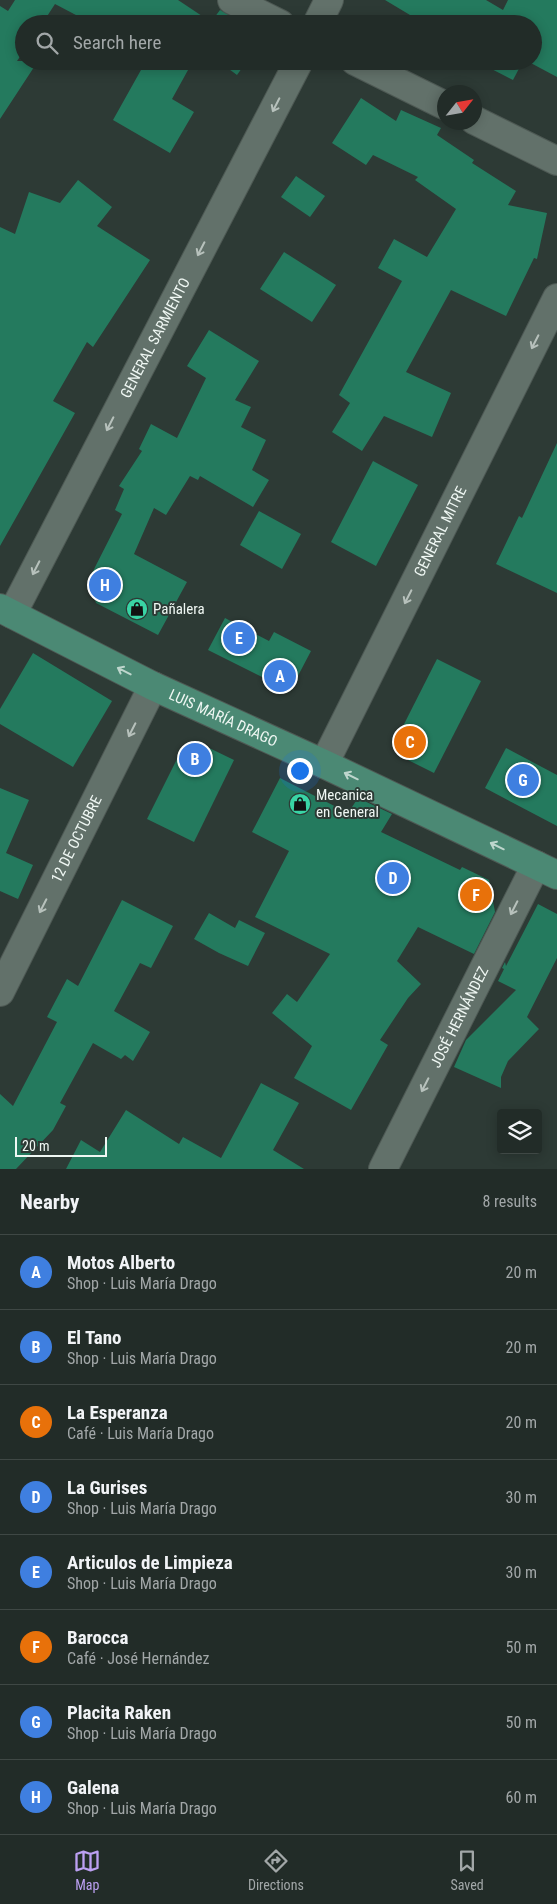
<!DOCTYPE html>
<html lang="en">
<head>
<meta charset="utf-8">
<style>
  body { margin:0; font-family:"Roboto Condensed",sans-serif; background:#2a3430; color:#f1f3f6 }
  .controls { position:absolute; right:15px; bottom:15px; display:grid; overflow:hidden; border-radius:5px; box-shadow:0 2px 12px #0003 }
  .controls button { width:45px; height:45px; display:grid; place-items:center; padding:0; border:0; border-bottom:1px solid #3f4845; background:#222c28; color:#f1f3f6; font:25px sans-serif }
  .compass { position:absolute; left:437px; top:85px; width:45px; height:45px; border-radius:50%; background:#222c28; box-shadow:0 2px 12px #0003; rotate:59deg }
  .scale { position:absolute; left:15px; bottom:12px; width:92px; box-sizing:border-box; padding-left:5px; border:2px solid #eff7f3; border-top:0; font-size:14px; line-height:18px; white-space:nowrap; color:#eff7f3; -webkit-text-stroke:4px #2d3a35; paint-order:stroke }
  .you { position:absolute; left:299px; top:770px; width:18px; height:18px; margin:-12px; border:4px solid #fff; border-radius:50%; background:#1a73e8; box-shadow:0 0 0 8px #1a73e833 }
  .badge { display:grid; place-items:center; width:32px; height:32px; border-radius:50%; background:#bca0f2; color:#fff; font-size:16px; font-weight:700 }
  .pin { position:absolute; translate:-50% -50%; border:2px solid #fff; box-shadow:0 1px 5px #0006 }
  .list { margin:0; padding:0; list-style:none }
  h2 { display:flex; justify-content:space-between; align-items:center; height:65px; margin:0; padding:0 20px; font-size:21px }
  h2 small { font-size:16px; font-weight:400; color:#a2a7a8 }
  .list li { display:grid; grid-template-columns:32px 1fr auto; gap:15px; align-items:center; box-sizing:border-box; height:75px; padding:0 20px; border-top:1px solid #3f4845 }
  .list b { display:block; font-size:19px; white-space:nowrap }
  .list p { margin:0; font-size:16px; white-space:nowrap; color:#a2a7a8 }
  .list em { font-size:16px; font-style:normal; color:#a2a7a8 }
  .icon { flex:none; width:28px; height:28px; fill:none; stroke:currentColor; stroke-width:2; stroke-linecap:round; stroke-linejoin:round }
  .map { position:relative; flex:none; width:557px; height:1169px; overflow:hidden }
  .search { position:absolute; background:#222c28; box-shadow:0 2px 12px #0003; left:15px; right:15px; top:15px; height:55px; display:flex; align-items:center; gap:12px; box-sizing:border-box; padding:0 18px; border-radius:28px; color:#a2a7a8; font-size:19px }
  .sheet { height:665px; background:#222c28 }
  nav { display:flex; justify-content:space-around; align-items:center; box-sizing:border-box; height:70px; border-top:1px solid #3f4845; background:#222c28; font-size:14px; color:#a2a7a8 }
  nav a { display:grid; justify-items:center; gap:2px }
  nav .on { color:#bca0f2 }
  .map>svg:first-child { display:block }
  .building { fill:#247a5e }
  .lines { fill:none; stroke-linecap:round; stroke-linejoin:round }
  .minor-casing { stroke:#4e5954; stroke-width:30 }
  .major-casing { stroke:#4e5954; stroke-width:30 }
  .minor { stroke:#62716a; stroke-width:28 }
  .major { stroke:#4b8974; stroke-width:28 }
  .oneway { stroke:#b7c1bc }
  .oneway2 { stroke:#bed6cd }
  .labels { text-anchor:middle; dominant-baseline:central; stroke-width:4; stroke-linejoin:round; paint-order:stroke }
  .street-label { font-size:15px; fill:#eff7f3; stroke:#2d3a35 }
  .poi-label { font-size:15px; fill:#eff7f3; stroke:#2d3a35; text-anchor:start }
</style>
</head>
<body>
<div class="map">
<svg width="557" height="1169" viewBox="0 0 557 1169">
  <rect width="100%" height="100%" fill="#2d3a35"/>
  <g class="building">
    <path d="M15,0H178L211,22L220,10L245,24H93L55,4L42,24H24V51L17,61H38L0,119V6L8,11Z"/>
    <path d="M385,0H486L503,10L508,0H557V77L527,61H533V24H425Z"/>
    <path d="M146,61H193L172,99L194,112L170,153L113,120Z"/>
    <path d="M218,61H247L237,75Z"/>
    <path d="M478,61H523L513,80L478,62Z"/>
    <path d="M361,98L396,121L401,110L441,128L437,135L474,160L472,163L516,191L508,205L547,213L537,259L534,258L506,316L451,290L406,372L451,393L432,437L384,416L362,451L332,432L350,403L339,395L402,281L378,268L394,239L427,257L456,209L415,180L418,177L373,155L366,165L332,143Z"/>
    <path d="M296,176L325,196L310,217L281,197Z"/>
    <path d="M78,180L112,207L97,226L150,260L93,347L87,342L53,401L75,413L0,546V227L15,234L29,192L60,203Z"/>
    <path d="M284,252L336,285L312,322L260,289Z"/>
    <path d="M209,330L259,361L235,400L251,407L241,427L266,440L252,470L269,480L253,507L200,476L198,480L190,476L166,515L154,508L134,554L187,582L158,635L96,603L89,579L122,514L115,510L124,489L119,486L142,451L139,449L151,424L177,438L206,378L187,366Z"/>
    <path d="M557,443V593L496,564L519,516L522,518Z"/>
    <path d="M373,461L418,485L376,566L331,542Z"/>
    <path d="M259,511L301,534L282,569L240,545Z"/>
    <path d="M225,618L269,641L274,632L311,651L290,691L208,650Z"/>
    <path d="M33,653L112,701L73,767L0,724V709Z"/>
    <path d="M437,659L481,681L434,773L404,758L399,748L397,738Z"/>
    <path d="M201,744L234,760L194,842L147,819L181,751Z"/>
    <path d="M506,748L557,775V826L485,788Z"/>
    <path d="M280,778L348,813L358,798L392,814L381,832L460,870L462,867L489,880L495,912L474,954L418,927L397,961L421,984L408,998L380,1040L388,1045L351,1110L294,1078L312,1046L272,1013L287,994L297,1002L330,954L255,917L289,851L252,832Z"/>
    <path d="M0,788L29,800L6,853L33,865L18,899L0,891Z"/>
    <path d="M122,900L173,926L151,968L140,963L114,1011L150,1032L133,1061L125,1055L121,1059L93,1043L60,1103L66,1106L53,1130L16,1169H0V1094L13,1106L57,1022L47,1017L67,979L78,986Z"/>
    <path d="M538,904L557,914V958L527,1017L539,1029L508,1061L501,1077V1088L454,1067L466,1040L516,990L498,981L504,969L502,968L505,962L506,966Z"/>
    <path d="M209,913L235,928L239,920L265,933L248,966L219,953L194,939Z"/>
    <path d="M261,1083L299,1103L273,1150L304,1169H66L81,1140L100,1152L126,1110L179,1144L183,1137L221,1158Z"/>
  </g>
  <g class="lines">
    <g class="minor-casing">
      <g id="minor">
        <path d="M232,0L280,24"/>
        <path d="M317,24L329,0"/>
        <path d="M355,61L444,105"/>
        <path d="M474,120L557,161"/>
        <path id="s1" d="M12,614L299,61"/>
        <path id="s2" d="M324,764L557,298"/>
        <path id="s3" d="M0,992L153,686"/>
        <path id="s4" d="M383,1169L536,865"/>
      </g>
    </g>
    <g class="major-casing">
      <g id="major">
        <path id="s5" d="M0,608L153,686L324,764L557,875"/>
      </g>
    </g>
    <use href="#minor" class="minor"/>
    <use href="#major" class="major"/>
  </g>
  <defs><path id="oneway-shaft" d="M-6 0H5M1.5-3L5.5 0L1.5 3" fill="none" stroke-width="1.6" stroke-linecap="round" stroke-linejoin="round" transform="scale(1.25)"/></defs>
  <g class="oneway">
    <use href="#oneway-shaft" transform="translate(276 105) rotate(117)"/>
    <use href="#oneway-shaft" transform="translate(201 249) rotate(117)"/>
    <use href="#oneway-shaft" transform="translate(535 342) rotate(117)"/>
    <use href="#oneway-shaft" transform="translate(110 424) rotate(117)"/>
    <use href="#oneway-shaft" transform="translate(36 568) rotate(117)"/>
    <use href="#oneway-shaft" transform="translate(408 597) rotate(117)"/>
    <use href="#oneway-shaft" transform="translate(132 730) rotate(117)"/>
    <use href="#oneway-shaft" transform="translate(43 906) rotate(117)"/>
    <use href="#oneway-shaft" transform="translate(514 908) rotate(117)"/>
    <use href="#oneway-shaft" transform="translate(425 1085) rotate(117)"/>
  </g>
  <g class="oneway2">
    <use href="#oneway-shaft" transform="translate(124 671) rotate(-153)"/>
    <use href="#oneway-shaft" transform="translate(351 776) rotate(-154)"/>
    <use href="#oneway-shaft" transform="translate(497 846) rotate(-154)"/>
  </g>
  <defs>
    <g id="shop-disc" transform="scale(1.125)"><circle r="9.5" fill="#39d4a5" stroke="#2d3a35"/><path d="M-5-2.5h2.3a2.7 3.5 0 0 1 5.4 0H5L5.5 6h-11ZM-1.5-2.5h3a1.5 2.3 0 0 0-3 0Z" fill="#111"/></g>
  </defs>
  <g fill-rule="evenodd">
    <use href="#shop-disc" x="137" y="609"/>
    <use href="#shop-disc" x="300" y="804"/>
  </g>
  <g class="labels">
    <g class="street-label">
      <text stroke="none"><textPath href="#s1" startOffset="311">GENERAL SARMIENTO</textPath></text>
      <text stroke="none"><textPath href="#s2" startOffset="260">GENERAL MITRE</textPath></text>
      <text stroke="none"><textPath href="#s5" startOffset="249">LUIS MARÍA DRAGO</textPath></text>
      <text stroke="none"><textPath href="#s3" startOffset="171">12 DE OCTUBRE</textPath></text>
      <text stroke="none"><textPath href="#s4" startOffset="170">JOSÉ HERNÁNDEZ</textPath></text>
    </g>
    <g class="poi-label">
      <text x="153" y="609">Pañalera</text>
      <text x="316" y="795">Mecanica<tspan x="316" dy="17">en General</tspan></text>
    </g>
  </g>
</svg>
<div class="controls">
<button><svg class="icon" aria-label="layers" viewBox="0 0 24 24"><path d="M12 4l9 5-9 5-9-5zM3 14l9 5 9-5"/></svg></button>
</div>
<svg class="compass" viewBox="-18 -18 36 36"><path d="M0-13l5 13h-10z" fill="#e53935"/><path d="M0 13l5-13h-10z" fill="#a2a7a8"/></svg>
<div class="scale">20 m</div>
<div class="you"></div>
<div class="pin badge" style="left:280px;top:676px;background:#3f7fe0">A</div>
<div class="pin badge" style="left:195px;top:759px;background:#3f7fe0">B</div>
<div class="pin badge" style="left:410px;top:742px;background:#e8710a">C</div>
<div class="pin badge" style="left:393px;top:878px;background:#3f7fe0">D</div>
<div class="pin badge" style="left:239px;top:638px;background:#3f7fe0">E</div>
<div class="pin badge" style="left:476px;top:895px;background:#e8710a">F</div>
<div class="pin badge" style="left:523px;top:780px;background:#3f7fe0">G</div>
<div class="pin badge" style="left:105px;top:585px;background:#3f7fe0">H</div>
<div class="search"><svg class="icon" aria-label="search" viewBox="0 0 24 24"><circle cx="10" cy="10" r="6"/><path d="M15 15l6 6"/></svg>Search here</div>
</div>
<section class="sheet">
<h2>Nearby<small>8 results</small></h2>
<ul class="list">
<li><span class="badge" style="background:#3f7fe0">A</span><div><b>Motos Alberto</b><p>Shop · Luis María Drago</p></div><em>20 m</em></li>
<li><span class="badge" style="background:#3f7fe0">B</span><div><b>El Tano</b><p>Shop · Luis María Drago</p></div><em>20 m</em></li>
<li><span class="badge" style="background:#e8710a">C</span><div><b>La Esperanza</b><p>Café · Luis María Drago</p></div><em>20 m</em></li>
<li><span class="badge" style="background:#3f7fe0">D</span><div><b>La Gurises</b><p>Shop · Luis María Drago</p></div><em>30 m</em></li>
<li><span class="badge" style="background:#3f7fe0">E</span><div><b>Articulos de Limpieza</b><p>Shop · Luis María Drago</p></div><em>30 m</em></li>
<li><span class="badge" style="background:#e8710a">F</span><div><b>Barocca</b><p>Café · José Hernández</p></div><em>50 m</em></li>
<li><span class="badge" style="background:#3f7fe0">G</span><div><b>Placita Raken</b><p>Shop · Luis María Drago</p></div><em>50 m</em></li>
<li><span class="badge" style="background:#3f7fe0">H</span><div><b>Galena</b><p>Shop · Luis María Drago</p></div><em>60 m</em></li>
</ul>
</section>
<nav>
<a class="on"><svg class="icon" aria-label="map" viewBox="0 0 24 24"><path d="M3 6l6-2 6 2 6-2v14l-6 2-6-2-6 2zM9 4v14M15 6v14"/></svg>Map</a>
<a><svg class="icon" aria-label="directions" viewBox="0 0 24 24"><path d="M12 3l9 9-9 9-9-9zM9 14v-3h6M13 9l2 2-2 2"/></svg>Directions</a>
<a><svg class="icon" aria-label="saved" viewBox="0 0 24 24"><path d="M7 4h10v16l-5-4-5 4z"/></svg>Saved</a>
</nav>
</body>
</html>
